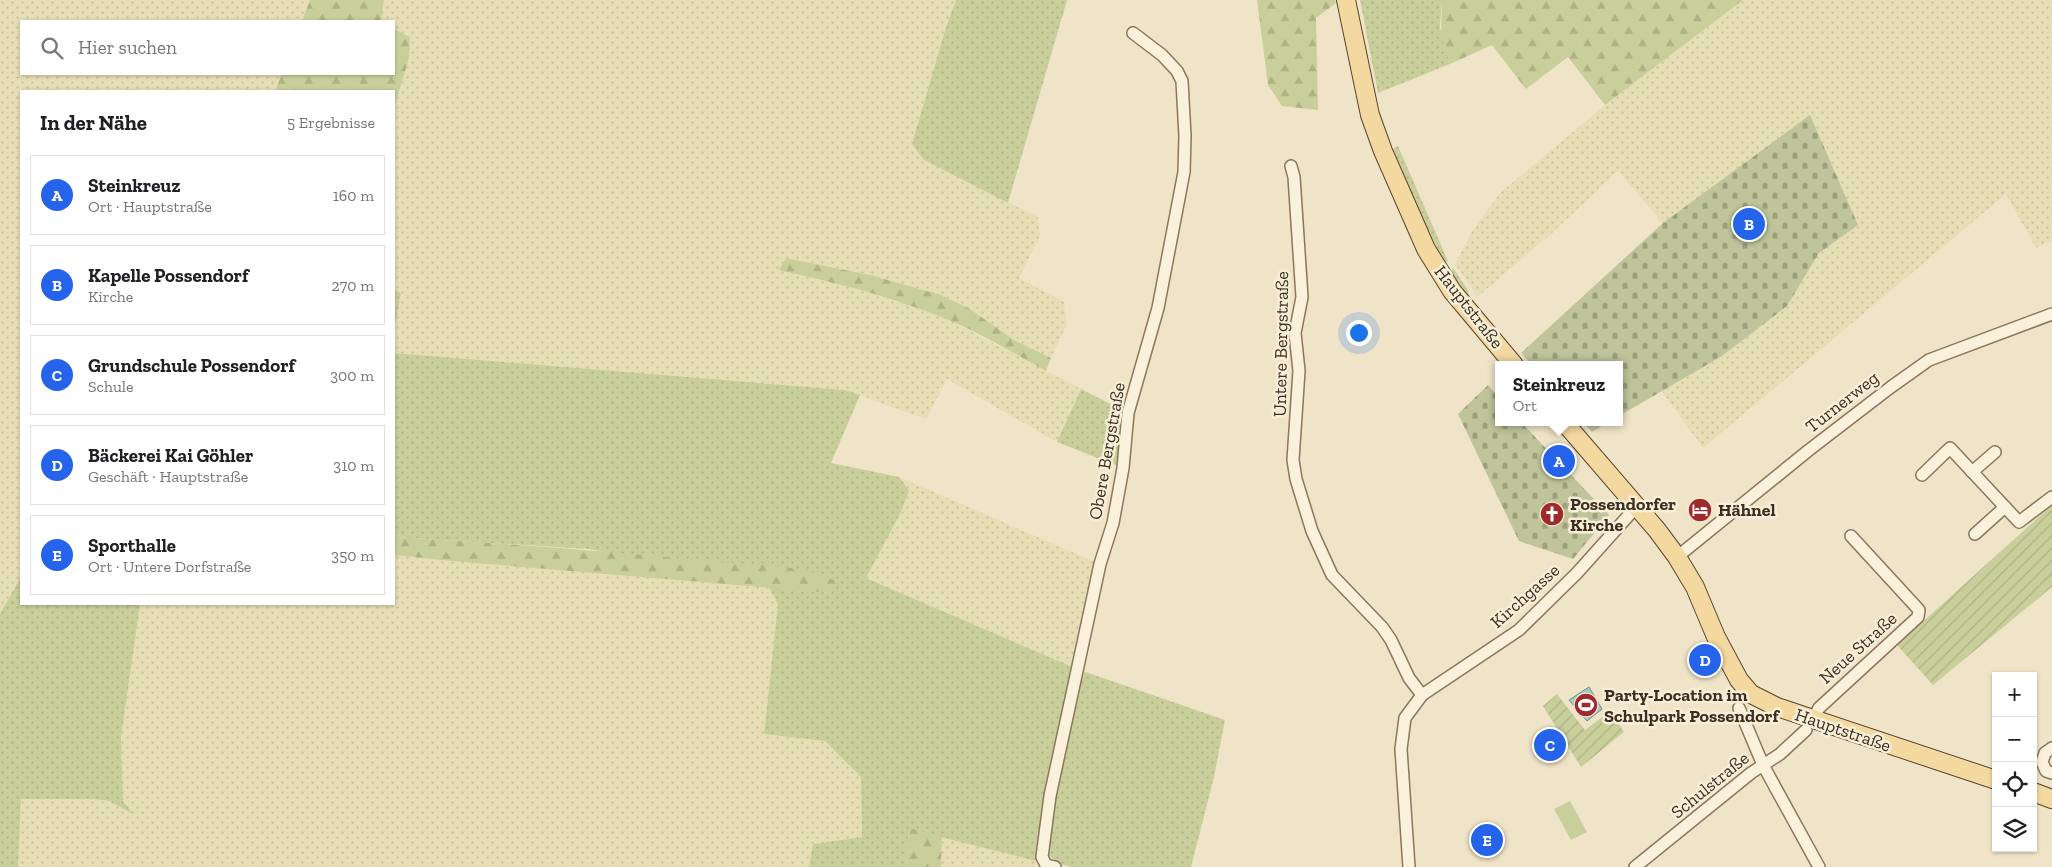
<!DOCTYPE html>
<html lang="de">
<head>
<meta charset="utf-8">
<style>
  body { margin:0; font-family:"Zilla Slab",serif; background:#f6f6f6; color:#202124 }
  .controls { position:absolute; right:15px; bottom:15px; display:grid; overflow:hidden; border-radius:0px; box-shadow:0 1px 4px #0004 }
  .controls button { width:45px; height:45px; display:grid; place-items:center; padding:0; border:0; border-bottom:1px solid #e0e0e0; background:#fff; color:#202124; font:25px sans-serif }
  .you { position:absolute; left:1358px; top:332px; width:18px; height:18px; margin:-12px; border:4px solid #fff; border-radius:50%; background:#1a73e8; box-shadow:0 0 0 8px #1a73e833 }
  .badge { display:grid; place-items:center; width:32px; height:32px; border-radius:50%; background:#2563eb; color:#fff; font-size:16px; font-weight:700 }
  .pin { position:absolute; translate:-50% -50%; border:2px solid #fff; box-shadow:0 1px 5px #0006 }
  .popup { position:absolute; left:1495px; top:361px; width:128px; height:65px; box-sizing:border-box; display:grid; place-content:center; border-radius:0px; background:#fff; filter:drop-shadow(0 1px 4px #0005); font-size:16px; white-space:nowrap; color:#757577 }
  .popup b { font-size:19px; color:#202124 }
  .popup::after { content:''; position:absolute; left:50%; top:100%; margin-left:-10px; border:10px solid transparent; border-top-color:#fff }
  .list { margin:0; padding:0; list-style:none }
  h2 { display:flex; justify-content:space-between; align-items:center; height:65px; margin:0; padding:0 20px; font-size:21px }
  h2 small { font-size:16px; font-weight:400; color:#757577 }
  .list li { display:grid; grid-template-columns:32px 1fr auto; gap:15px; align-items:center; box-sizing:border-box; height:80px; margin:0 10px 10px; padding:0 10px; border:1px solid #e0e0e0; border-radius:0px }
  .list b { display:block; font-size:19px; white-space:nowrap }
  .list p { margin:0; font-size:16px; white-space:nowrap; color:#757577 }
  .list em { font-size:16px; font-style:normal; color:#757577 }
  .icon { flex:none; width:28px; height:28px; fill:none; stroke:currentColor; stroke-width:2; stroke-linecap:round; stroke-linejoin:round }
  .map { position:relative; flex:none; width:2052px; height:867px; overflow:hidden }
  .search { position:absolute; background:#fff; box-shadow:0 1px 4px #0004; left:20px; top:20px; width:375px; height:55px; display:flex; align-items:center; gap:12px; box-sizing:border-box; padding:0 18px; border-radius:0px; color:#757577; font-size:19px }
  .panel { position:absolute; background:#fff; box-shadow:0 1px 4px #0004; left:20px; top:90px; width:375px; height:515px; border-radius:0px }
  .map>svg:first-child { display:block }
  .farmland { fill:url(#farmland-dots) }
  .grass { fill:url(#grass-dots) }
  .forest { fill:url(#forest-firs) }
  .cemetery { fill:url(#cemetery-stones) }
  .park { fill:#c9cf9b }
  .garden { fill:url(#garden-furrows) }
  .water { fill:#a9c4bc; stroke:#6f938a }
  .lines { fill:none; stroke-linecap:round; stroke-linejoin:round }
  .minor-casing { stroke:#8d765c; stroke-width:14 }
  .primary-casing { stroke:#5b4430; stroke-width:20 }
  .minor { stroke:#faf1dc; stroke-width:11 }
  .primary { stroke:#f3d9a0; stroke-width:18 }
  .labels { text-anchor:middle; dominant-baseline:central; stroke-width:5; stroke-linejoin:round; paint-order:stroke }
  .street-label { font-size:18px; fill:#3d2e20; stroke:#f7eed8 }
  .poi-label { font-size:18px; font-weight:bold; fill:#3d2e20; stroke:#f7eed8; text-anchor:start }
</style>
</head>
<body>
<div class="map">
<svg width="2052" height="867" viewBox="0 0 2052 867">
  <defs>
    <pattern id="farmland-dots" width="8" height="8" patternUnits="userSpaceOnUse" patternTransform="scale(1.25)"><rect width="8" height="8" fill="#e6deb5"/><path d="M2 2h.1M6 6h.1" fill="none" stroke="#c6bf9b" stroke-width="1.8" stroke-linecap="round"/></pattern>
    <pattern id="grass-dots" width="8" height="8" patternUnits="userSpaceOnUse" patternTransform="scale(1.25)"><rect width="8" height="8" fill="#c9cf9b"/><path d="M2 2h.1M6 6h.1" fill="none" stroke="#aeb285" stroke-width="1.8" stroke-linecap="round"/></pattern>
    <pattern id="forest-firs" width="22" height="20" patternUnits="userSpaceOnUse" patternTransform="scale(1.25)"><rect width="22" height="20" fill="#c9cf9b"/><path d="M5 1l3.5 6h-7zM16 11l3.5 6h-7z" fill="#aeb285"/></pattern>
    <pattern id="cemetery-stones" width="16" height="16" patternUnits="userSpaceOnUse" patternTransform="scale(1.25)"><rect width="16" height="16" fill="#bfc49a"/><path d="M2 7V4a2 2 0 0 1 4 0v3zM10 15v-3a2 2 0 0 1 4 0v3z" fill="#9ca07d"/></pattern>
    <pattern id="garden-furrows" width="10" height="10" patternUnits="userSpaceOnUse" patternTransform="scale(1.25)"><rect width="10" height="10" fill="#c9cf9b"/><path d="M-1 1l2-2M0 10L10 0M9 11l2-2" fill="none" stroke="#aeb285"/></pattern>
  </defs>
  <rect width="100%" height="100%" fill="#f0e4c8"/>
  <g class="farmland">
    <path d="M0,0H310L302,21H21V74H282L275,91H21V577L0,614Z"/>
    <path d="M384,0H956L946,27L912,144L924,160L1038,217L1040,236L1019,278L1064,302L1067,324L1051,358L1014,340L970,309L870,275L786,258L780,269L847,286L922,309L953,322L1081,389L1057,442L947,379L926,419L845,390L394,353V331L401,293L394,289V108L409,58L410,37L394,29V21H381Z"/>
    <path d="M1743,0H2052V240L2036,248L2006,194L1703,448L1661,390L1722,356L1787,306L1819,253L1858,225L1810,116L1663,223L1618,171L1552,233L1476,298L1474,291L1455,264L1474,228L1500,193L1605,105Z"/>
    <path d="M899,477L1100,564L1077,669L866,578L900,514L909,491Z"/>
    <path d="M394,555L768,586L778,604L764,734L825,741L861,776L862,837L813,844L809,867H18L20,799H94L109,801L131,813L123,801L121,738L140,604H394Z"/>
    <path d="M942,837L1036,861V867H941Z"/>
  </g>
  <g class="grass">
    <path d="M956,0H1067L1008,203L924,160L912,144L946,27Z"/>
    <path d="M1360,0H1442L1440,27L1450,64L1378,93Z"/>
    <path d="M1398,146L1448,261L1445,262L1426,227L1393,149Z"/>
    <path d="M1453,268L1468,290L1469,297L1451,272Z"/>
    <path d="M394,289L401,293L394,331Z"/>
    <path d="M394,353L845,390L860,395L831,463L899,477L909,491L900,514L866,578L1077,669L1225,720L1214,777L1191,867H1071L1060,864L1048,855L1046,797L1036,861L909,829L906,867H809L813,844L862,837L861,777L825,741L764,734L778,604L768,586L832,593L589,549L394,537Z"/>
    <path d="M1081,389L1128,413L1123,468L1057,442Z"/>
    <path d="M21,577V604H140L121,738L123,801L133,814L109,801L94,799H21L18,867H0V614Z"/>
  </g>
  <g class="forest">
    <path d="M310,0H384L381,21H302Z"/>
    <path d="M1257,0H1335L1336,3L1316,18L1318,110L1282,106L1268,85Z"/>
    <path d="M1442,0H1743L1605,105L1568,57L1526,89L1492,45L1450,64L1441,38Z"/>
    <path d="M394,29L410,37L409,58L394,108V91H275L282,74H394Z"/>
    <path d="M786,258L870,275L941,295L970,309L1014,340L1051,358L1046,371C1015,354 984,335 951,321C896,298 838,283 779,270Z"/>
    <path d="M394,537C502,543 609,551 717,562C753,565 804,565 836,581L832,593L453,561L394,555Z"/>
    <path d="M909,828L942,837L941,867H906Z"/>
  </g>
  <g class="cemetery">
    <path d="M1810,115L1858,225L1819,253L1787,306L1722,356L1619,416V365H1532L1521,353L1663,223Z"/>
    <path d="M1488,385L1499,398V422H1521L1609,515L1573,559L1519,541L1458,414Z"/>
    <path d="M1583,422H1608L1592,432Z"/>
  </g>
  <path class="park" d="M1570,801L1587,832L1571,840L1554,809Z"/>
  <g class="garden">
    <path d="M2052,505V587L1933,685L1897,645Z"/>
    <path d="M1557,694L1585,730L1610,711L1624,732L1581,767L1543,706Z"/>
  </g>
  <path class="water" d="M1589,687L1602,709L1587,721L1569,700Z"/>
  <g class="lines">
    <g class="minor-casing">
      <g id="minor">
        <path d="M1291,166L1294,177L1302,297L1295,333L1299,371L1293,460L1296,479L1312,531L1332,575L1382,627L1391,640L1409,678L1422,695"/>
        <path d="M1972,472L1995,452"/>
        <path d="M1922,475L1950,448L2019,522L2052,497"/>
        <path d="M1975,534L2005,507"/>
        <path d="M1677,557L1809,450L1891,387L1929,360L2052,314"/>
        <path d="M1739,708L1763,765L1819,867"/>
        <path d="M1813,720L1819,708L1918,617L1919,610L1851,536"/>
        <path d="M2052,748L2045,753L2042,762L2046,771L2052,773"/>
        <path d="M1055,867L1046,865L1042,857L1050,796L1100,564L1113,523L1123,468L1128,413L1158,308L1184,172L1185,136L1182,81L1177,71L1162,55L1133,33"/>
        <path d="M1409,867L1401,749L1405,718L1422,695L1519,630L1577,573L1637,506"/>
        <path d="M1635,867L1751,773L1780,754L1806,730"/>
      </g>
    </g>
    <g class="primary-casing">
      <g id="primary">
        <path d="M1346,0L1370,115L1383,151L1426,249L1452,291L1514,365"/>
        <path d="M1564,422L1657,530L1677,557L1695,587L1716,637L1739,680L1751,694L1777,707L1996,780"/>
        <path d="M2033,792L2052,799"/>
      </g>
    </g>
    <use href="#minor" class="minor"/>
    <use href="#primary" class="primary"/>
  </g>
  <defs>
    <g id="hotel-disc" transform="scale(1.25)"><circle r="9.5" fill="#9e2a2b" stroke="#f7eed8"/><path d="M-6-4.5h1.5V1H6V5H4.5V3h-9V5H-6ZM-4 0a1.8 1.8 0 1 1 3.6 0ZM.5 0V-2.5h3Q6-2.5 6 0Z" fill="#fff"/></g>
    <g id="church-disc" transform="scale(1.25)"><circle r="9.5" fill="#9e2a2b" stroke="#f7eed8"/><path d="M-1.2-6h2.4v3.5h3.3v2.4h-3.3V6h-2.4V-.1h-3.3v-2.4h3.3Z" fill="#fff"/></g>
    <g id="stadium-disc" transform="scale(1.25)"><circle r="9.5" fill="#9e2a2b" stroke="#f7eed8"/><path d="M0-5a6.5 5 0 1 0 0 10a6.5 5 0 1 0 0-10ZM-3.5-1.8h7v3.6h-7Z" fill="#fff"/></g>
  </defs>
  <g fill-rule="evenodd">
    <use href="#hotel-disc" x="1700" y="510"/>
    <use href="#church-disc" x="1552" y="514"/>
    <use href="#stadium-disc" x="1586" y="705"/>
  </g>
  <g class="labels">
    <g class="street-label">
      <text transform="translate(1469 307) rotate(52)">Hauptstraße</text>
      <text transform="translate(1281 344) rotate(-89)">Untere Bergstraße</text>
      <text transform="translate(1842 402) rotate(-38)">Turnerweg</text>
      <text transform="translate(1107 451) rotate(-80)">Obere Bergstraße</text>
      <text transform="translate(1525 596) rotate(-42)">Kirchgasse</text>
      <text transform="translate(1858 648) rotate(-42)">Neue Straße</text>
      <text transform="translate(1843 730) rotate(19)">Hauptstraße</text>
      <text transform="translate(1710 785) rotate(-39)">Schulstraße</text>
    </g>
    <g class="poi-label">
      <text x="1570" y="504">Possendorfer<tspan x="1570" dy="21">Kirche</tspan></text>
      <text x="1718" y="510">Hähnel</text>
      <text x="1604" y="695">Party-Location im<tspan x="1604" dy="21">Schulpark Possendorf</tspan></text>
    </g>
  </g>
</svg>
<div class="controls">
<button>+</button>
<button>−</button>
<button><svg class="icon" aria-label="locate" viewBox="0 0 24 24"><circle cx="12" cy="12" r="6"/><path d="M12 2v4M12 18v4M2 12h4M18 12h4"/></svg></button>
<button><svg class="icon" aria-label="layers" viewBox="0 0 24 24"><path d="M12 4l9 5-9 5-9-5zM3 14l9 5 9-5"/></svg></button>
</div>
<div class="you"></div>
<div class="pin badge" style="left:1559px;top:461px">A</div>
<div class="popup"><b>Steinkreuz</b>Ort</div>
<div class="pin badge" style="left:1749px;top:224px">B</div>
<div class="pin badge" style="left:1550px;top:745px">C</div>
<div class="pin badge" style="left:1705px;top:660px">D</div>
<div class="pin badge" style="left:1487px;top:840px">E</div>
<div class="search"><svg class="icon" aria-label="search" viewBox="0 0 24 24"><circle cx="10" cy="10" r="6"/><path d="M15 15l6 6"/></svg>Hier suchen</div>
<section class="panel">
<h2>In der Nähe<small>5 Ergebnisse</small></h2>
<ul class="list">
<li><span class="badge">A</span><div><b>Steinkreuz</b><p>Ort · Hauptstraße</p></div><em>160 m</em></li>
<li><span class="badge">B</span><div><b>Kapelle Possendorf</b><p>Kirche</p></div><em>270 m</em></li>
<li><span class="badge">C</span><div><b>Grundschule Possendorf</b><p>Schule</p></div><em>300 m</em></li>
<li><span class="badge">D</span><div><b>Bäckerei Kai Göhler</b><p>Geschäft · Hauptstraße</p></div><em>310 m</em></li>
<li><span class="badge">E</span><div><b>Sporthalle</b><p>Ort · Untere Dorfstraße</p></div><em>350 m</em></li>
</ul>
</section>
</div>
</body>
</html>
